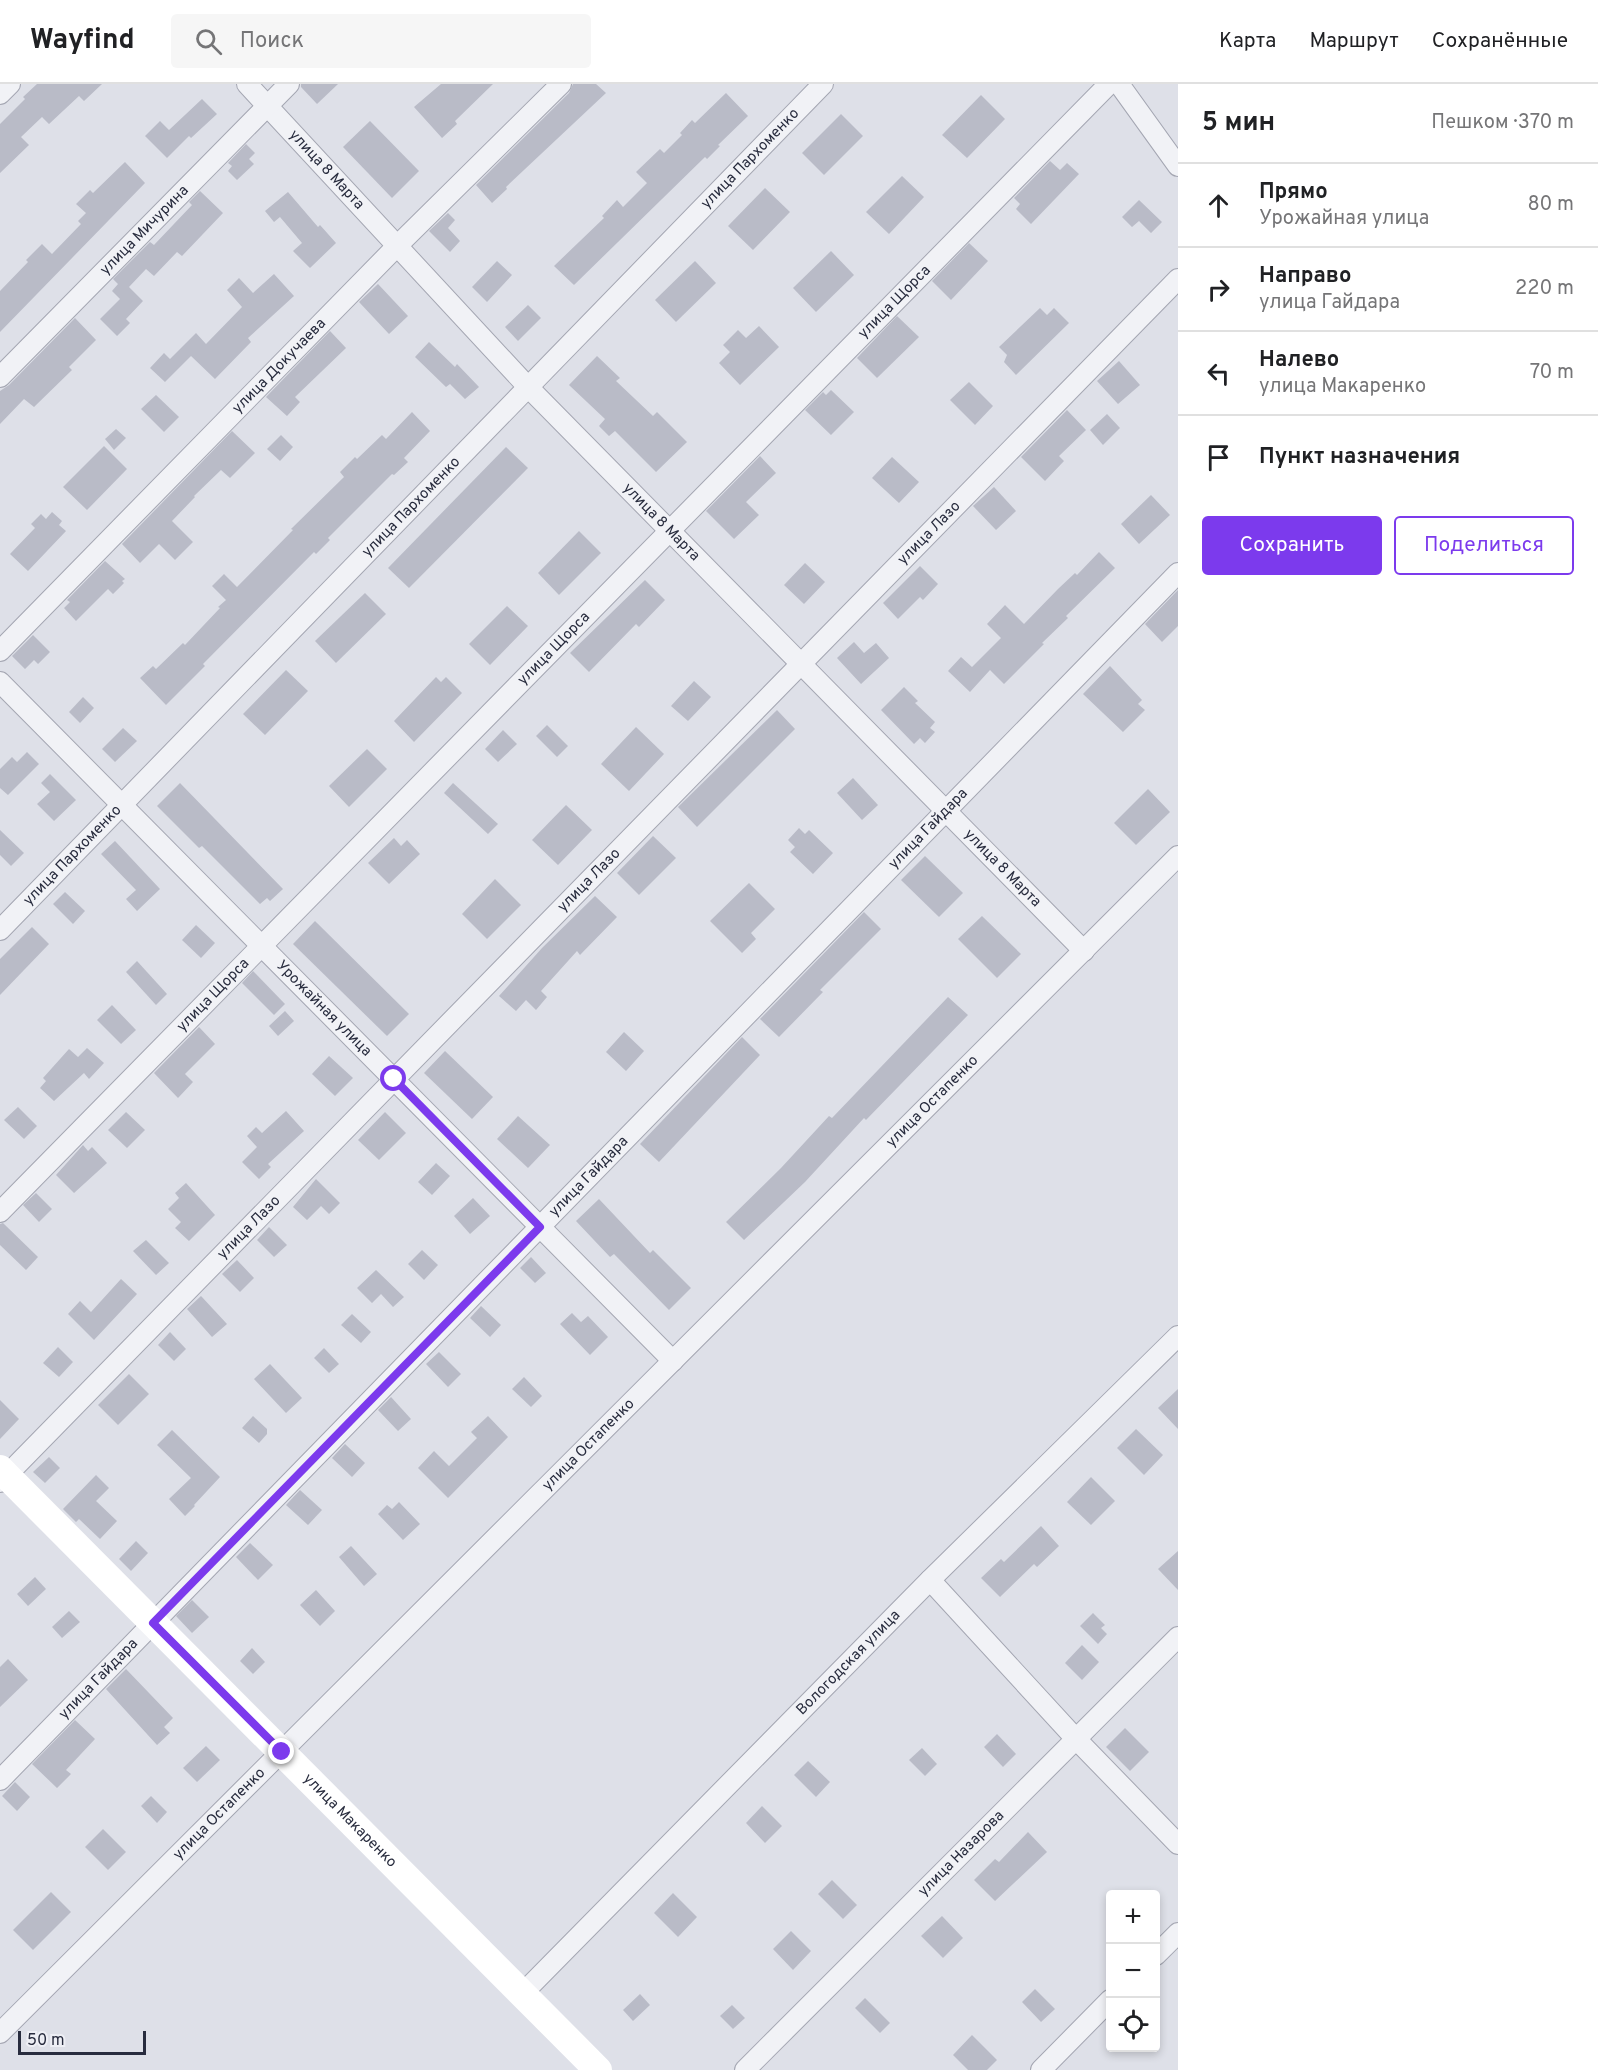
<!DOCTYPE html>
<html lang="ru">
<head>
<meta charset="utf-8">
<style>
  body { margin:0; font-family:Overpass,sans-serif; background:#f6f6f6; color:#202124 }
  .controls { position:absolute; right:18px; bottom:18px; display:grid; overflow:hidden; border-radius:6px; box-shadow:0 3px 9px #0003 }
  .controls button { width:54px; height:54px; display:grid; place-items:center; padding:0; border:0; border-bottom:2px solid #e0e0e0; background:#fff; color:#202124; font:30px sans-serif }
  .scale { position:absolute; left:18px; bottom:15px; width:128px; box-sizing:border-box; padding-left:6px; border:3px solid #282c3e; border-top:0; font-size:16px; line-height:21px; white-space:nowrap; color:#282c3e; -webkit-text-stroke:4px #eeeff5; paint-order:stroke }
  .stop { position:absolute; width:18px; height:18px; margin:-14px; border:4px solid #7c3aed; border-radius:50%; background:#fff }
  .stop.end { background:#7c3aed; border-color:#fff; box-shadow:0 2px 6px #0008 }
  .list { margin:0; padding:0; list-style:none }
  h2 { display:flex; justify-content:space-between; align-items:center; height:78px; margin:0; padding:0 24px; font-size:26px }
  h2 small { font-size:20px; font-weight:400; color:#757577 }
  .list li { display:grid; grid-template-columns:39px 1fr auto; gap:18px; align-items:center; box-sizing:border-box; height:84px; padding:0 24px; border-top:2px solid #e0e0e0 }
  .list b { display:block; font-size:22px; white-space:nowrap }
  .list p { margin:0; font-size:20px; white-space:nowrap; color:#757577 }
  .list em { font-size:20px; font-style:normal; color:#757577 }
  .actions { display:flex; gap:12px; padding:18px 24px }
  .actions a { flex:1; padding:14px 0; border:2px solid #7c3aed; border-radius:6px; text-align:center; font-size:21px; color:#7c3aed }
  .actions .main { background:#7c3aed; color:#fff }
  .icon { flex:none; width:33px; height:33px; fill:none; stroke:currentColor; stroke-width:2; stroke-linecap:round; stroke-linejoin:round }
  .map { position:relative; flex:none; width:1178px; height:1986px; overflow:hidden }
  header { display:flex; align-items:center; gap:36px; box-sizing:border-box; height:84px; padding:0 30px; background:#fff; border-bottom:2px solid #e0e0e0 }
  header strong { font-size:28px }
  nav { display:flex; gap:33px; margin-inline-start:auto; font-size:21px }
  .search { width:420px; height:54px; background:#f6f6f6; display:flex; align-items:center; gap:15px; box-sizing:border-box; padding:0 21px; border-radius:6px; color:#757577; font-size:22px }
  main { display:flex }
  aside { flex:1; background:#fff }
  .map>svg:first-child { display:block }
  .building { fill:#b9bbc7 }
  .lines { fill:none; stroke-linecap:round; stroke-linejoin:round }
  .street-casing { stroke:#a4a6b2; stroke-width:22 }
  .street { stroke:#f1f2f6; stroke-width:20 }
  .secondary { stroke:#fff; stroke-width:28 }
  .route { stroke:#7c3aed; stroke-width:8 }
  .labels { text-anchor:middle; dominant-baseline:central; stroke-width:5; stroke-linejoin:round; paint-order:stroke }
  .street-label { font-size:15px; fill:#282c3e; stroke:#eeeff5 }
</style>
</head>
<body>
<header>
<strong>Wayfind</strong>
<div class="search"><svg class="icon" aria-label="search" viewBox="0 0 24 24"><circle cx="10" cy="10" r="6"/><path d="M15 15l6 6"/></svg>Поиск</div>
<nav><a>Карта</a><a>Маршрут</a><a>Сохранённые</a></nav>
</header>
<main>
<div class="map">
<svg width="1178" height="1986" viewBox="0 0 1178 1986">
  <rect width="100%" height="100%" fill="#dee0e8"/>
  <g class="building">
    <path d="M37,0H102L84,17L79,12L49,40L42,33L21,53L29,61L0,89V40L25,15L23,13Z"/>
    <path d="M301,0H338L317,20L301,3Z"/>
    <path d="M441,0H493L455,37L457,40L442,54L414,23Z"/>
    <path d="M573,0H596L606,9L506,103L507,105L492,119L476,101L569,9Z"/>
    <path d="M726,9L748,32L718,61L720,62L707,75L705,73L574,201L554,182L604,134L602,132L617,116L623,123L647,99L636,88L660,65L664,69L682,51L680,49L692,36L695,39Z"/>
    <path d="M981,11L1005,35L967,74L942,51Z"/>
    <path d="M202,15L217,30L191,54L189,52L167,74L145,52L160,37L169,46Z"/>
    <path d="M841,30L863,52L824,91L802,69Z"/>
    <path d="M370,37L419,87L392,114L343,63Z"/>
    <path d="M246,60L255,69L249,75L254,80L237,96L228,87L232,82L228,79Z"/>
    <path d="M1050,77L1060,86L1067,79L1079,90L1031,140L1016,125L1020,120L1014,114Z"/>
    <path d="M125,78L145,99L0,248V207L28,178L26,176L42,160L52,170L81,140L78,137L86,129L76,120L90,106L93,109Z"/>
    <path d="M902,92L924,113L889,150L866,128Z"/>
    <path d="M765,104L790,128L753,166L728,142Z"/>
    <path d="M200,107L223,129L182,172L177,168L154,192L146,185L129,203L143,217L126,235L130,239L117,252L100,235L120,215L112,207L118,200L113,195L150,158L154,161L192,121L189,118Z"/>
    <path d="M288,108L318,143L320,141L336,159L310,184L293,167L302,159L280,133L274,138L265,127Z"/>
    <path d="M1139,116L1162,138L1151,149L1139,137L1132,143L1122,133Z"/>
    <path d="M448,129L455,136L448,144L460,157L450,168L429,147Z"/>
    <path d="M969,159L988,177L951,216L932,197Z"/>
    <path d="M831,167L854,191L816,228L793,204Z"/>
    <path d="M497,177L512,191L487,218L472,203Z"/>
    <path d="M695,177L716,199L676,238L655,216Z"/>
    <path d="M274,190L294,212L248,254L251,258L215,295L191,272L165,298L150,284L164,269L170,275L196,249L206,260L242,223L227,206L239,194L253,209Z"/>
    <path d="M378,200L408,232L389,250L359,218Z"/>
    <path d="M528,221L541,234L518,257L505,243Z"/>
    <path d="M1040,224L1047,231L1054,224L1069,239L1016,291L1004,278L1007,271L999,263Z"/>
    <path d="M897,232L919,253L877,294L857,274Z"/>
    <path d="M75,234L96,256L69,283L72,286L34,323L24,315L0,340V307L9,301Z"/>
    <path d="M759,242L779,263L740,301L719,279L730,268L723,261L738,246L746,254Z"/>
    <path d="M330,247L346,264L295,313L300,318L287,332L266,313Z"/>
    <path d="M429,258L455,283L457,280L479,303L465,315L450,300L446,303L415,273Z"/>
    <path d="M597,272L620,294L616,297L653,332L657,328L687,358L656,388L615,347L609,352L599,342L605,335L569,301Z"/>
    <path d="M1119,277L1140,301L1118,320L1097,297Z"/>
    <path d="M969,298L993,322L975,341L950,316Z"/>
    <path d="M831,306L854,328L831,351L805,326L823,308L826,311Z"/>
    <path d="M156,311L179,333L164,348L141,325Z"/>
    <path d="M1067,326L1086,346L1059,372L1064,377L1045,397L1021,373Z"/>
    <path d="M412,328L430,347L404,374L408,378L394,391L392,390L328,454L330,456L316,470L314,468L203,580L205,582L166,621L140,594L153,582L156,585L183,559L185,561L220,524L218,523L226,516L212,502L224,490L237,503L293,446L291,445L344,393L340,388L355,373L357,375L382,351L386,355Z"/>
    <path d="M1107,330L1120,344L1103,361L1090,346Z"/>
    <path d="M116,345L126,354L114,366L105,355Z"/>
    <path d="M232,347L255,369L230,394L221,386L194,412L195,413L172,437L193,458L175,476L159,460L140,479L122,460Z"/>
    <path d="M281,351L293,363L280,377L267,365Z"/>
    <path d="M104,362L127,385L87,426L63,403Z"/>
    <path d="M506,363L528,384L409,504L388,484Z"/>
    <path d="M760,372L776,389L746,418L759,431L734,455L706,427Z"/>
    <path d="M892,373L919,398L899,419L872,394Z"/>
    <path d="M994,403L1016,427L996,446L973,422Z"/>
    <path d="M1151,411L1170,431L1139,460L1121,440Z"/>
    <path d="M52,428L62,437L59,441L66,447L28,487L10,470L35,444L31,440L41,430L46,435Z"/>
    <path d="M579,447L601,469L559,511L538,489Z"/>
    <path d="M1099,468L1115,484L1066,532L1068,534L1042,559L1044,560L1004,600L990,586L970,608L948,587L961,573L972,583L1001,554L987,540L1005,521L1024,540L1058,505L1075,489L1077,491Z"/>
    <path d="M105,477L125,495L122,497L124,499L113,510L108,505L76,537L64,524L70,518L67,516Z"/>
    <path d="M805,479L825,498L804,520L784,501Z"/>
    <path d="M920,482L938,500L923,516L920,513L898,535L883,519Z"/>
    <path d="M645,496L665,516L639,543L636,540L589,588L570,569Z"/>
    <path d="M1178,506V542L1162,558L1145,540Z"/>
    <path d="M365,509L386,530L336,579L315,557Z"/>
    <path d="M507,522L528,542L490,581L469,560Z"/>
    <path d="M33,551L50,568L38,580L34,576L25,585L12,572Z"/>
    <path d="M854,558L864,569L876,559L889,574L861,600L837,574Z"/>
    <path d="M1110,582L1142,616L1138,620L1145,626L1123,648L1083,610Z"/>
    <path d="M286,586L308,607L265,651L243,630Z"/>
    <path d="M436,593L441,598L446,593L462,609L414,658L394,637Z"/>
    <path d="M694,597L711,613L688,637L671,622Z"/>
    <path d="M904,603L918,617L915,619L935,638L930,644L935,648L925,659L920,654L914,660L881,626Z"/>
    <path d="M83,613L94,624L80,639L69,628Z"/>
    <path d="M777,626L795,645L697,743L678,723Z"/>
    <path d="M547,641L568,662L557,673L536,652Z"/>
    <path d="M636,643L664,670L629,707L601,680Z"/>
    <path d="M123,644L137,657L115,678L102,665Z"/>
    <path d="M503,646L517,660L498,678L485,665Z"/>
    <path d="M367,665L387,685L349,723L329,702Z"/>
    <path d="M27,668L39,680L8,711L0,704V685L12,673L17,678Z"/>
    <path d="M50,690L76,716L54,737L37,720L50,708L41,699Z"/>
    <path d="M853,694L878,721L862,736L837,709Z"/>
    <path d="M180,699L283,805L270,817L267,814L260,820L202,762L199,764L157,722Z"/>
    <path d="M453,699L498,740L488,750L444,709Z"/>
    <path d="M1148,705L1170,728L1136,761L1114,739Z"/>
    <path d="M566,721L592,746L558,781L532,756Z"/>
    <path d="M799,744L805,750L809,746L833,769L813,790L790,768L795,763L788,756Z"/>
    <path d="M0,746L24,769L11,782L0,771Z"/>
    <path d="M653,752L676,774L639,811L617,789Z"/>
    <path d="M394,754L401,762L407,756L420,770L389,800L368,779Z"/>
    <path d="M115,757L160,805L137,827L126,815L136,806L101,770Z"/>
    <path d="M925,772L963,809L939,833L901,796Z"/>
    <path d="M495,795L521,821L487,855L462,830Z"/>
    <path d="M749,799L775,825L751,849L756,855L742,869L710,837Z"/>
    <path d="M65,808L85,827L73,840L53,820Z"/>
    <path d="M595,812L617,833L580,871L577,867L541,907L547,913L536,926L526,916L516,927L499,912L542,864Z"/>
    <path d="M864,828L881,845L820,906L823,908L779,953L760,935Z"/>
    <path d="M982,832L1021,870L997,894L958,855Z"/>
    <path d="M315,837L409,930L387,952L293,860Z"/>
    <path d="M196,841L215,859L201,874L182,856Z"/>
    <path d="M32,843L49,860L0,911V875Z"/>
    <path d="M137,877L167,910L156,921L126,888Z"/>
    <path d="M253,887L285,920L274,931L242,899Z"/>
    <path d="M948,913L968,931L866,1036L864,1034L805,1098L744,1156L726,1138L781,1084L829,1032L832,1034Z"/>
    <path d="M112,921L136,946L121,960L97,936Z"/>
    <path d="M285,927L294,937L278,952L269,942Z"/>
    <path d="M199,943L215,960L185,990L193,998L178,1014L154,989Z"/>
    <path d="M624,948L644,967L626,987L606,968Z"/>
    <path d="M742,953L760,971L659,1078L640,1060Z"/>
    <path d="M87,964L104,979L89,995L84,989L54,1017L40,1004L46,997L43,994L69,965L78,973Z"/>
    <path d="M445,967L493,1013L472,1035L424,989Z"/>
    <path d="M329,972L353,994L335,1012L312,990Z"/>
    <path d="M18,1023L37,1042L24,1055L4,1036Z"/>
    <path d="M286,1027L304,1047L268,1080L271,1083L259,1095L242,1078L257,1063L247,1052L256,1043L262,1049Z"/>
    <path d="M126,1028L145,1046L127,1064L108,1046Z"/>
    <path d="M385,1028L406,1049L379,1076L358,1056Z"/>
    <path d="M518,1032L550,1061L528,1084L497,1055Z"/>
    <path d="M83,1061L88,1067L92,1063L107,1079L74,1109L56,1091Z"/>
    <path d="M436,1079L450,1092L432,1111L418,1098Z"/>
    <path d="M316,1095L340,1119L329,1130L321,1122L307,1136L293,1123Z"/>
    <path d="M186,1099L215,1131L189,1157L175,1144L181,1138L168,1125L179,1114L175,1109Z"/>
    <path d="M36,1109L52,1125L39,1138L23,1121Z"/>
    <path d="M473,1114L490,1132L470,1150L454,1132Z"/>
    <path d="M599,1115L650,1169L653,1166L691,1204L669,1226L614,1170L610,1173L576,1137Z"/>
    <path d="M3,1139L38,1173L26,1186L0,1161V1140Z"/>
    <path d="M269,1143L287,1161L274,1173L257,1156Z"/>
    <path d="M146,1156L169,1179L156,1191L133,1167Z"/>
    <path d="M422,1166L438,1181L424,1196L408,1180Z"/>
    <path d="M531,1173L546,1189L535,1199L520,1184Z"/>
    <path d="M237,1176L254,1194L240,1208L222,1190Z"/>
    <path d="M376,1186L404,1213L393,1223L381,1210L372,1219L357,1204Z"/>
    <path d="M121,1195L137,1210L94,1256L68,1230L80,1217L91,1228Z"/>
    <path d="M201,1212L227,1240L212,1253L187,1225Z"/>
    <path d="M481,1222L501,1241L490,1253L470,1234Z"/>
    <path d="M572,1229L581,1238L588,1232L608,1253L590,1271L560,1240Z"/>
    <path d="M352,1230L371,1248L361,1259L341,1241Z"/>
    <path d="M170,1248L186,1265L174,1277L158,1261Z"/>
    <path d="M58,1263L73,1278L59,1293L43,1279Z"/>
    <path d="M324,1264L339,1280L329,1289L314,1274Z"/>
    <path d="M439,1268L461,1290L448,1303L426,1280Z"/>
    <path d="M270,1280L302,1314L286,1329L254,1295Z"/>
    <path d="M129,1290L149,1310L118,1341L98,1321Z"/>
    <path d="M524,1293L542,1312L531,1323L512,1305Z"/>
    <path d="M1178,1305V1345L1158,1324Z"/>
    <path d="M391,1313L411,1335L398,1347L378,1326Z"/>
    <path d="M0,1316L19,1335L0,1355Z"/>
    <path d="M253,1332L267,1345V1350L259,1359L242,1344Z"/>
    <path d="M488,1332L508,1353L448,1414L418,1384L434,1367L449,1382L477,1354L471,1348Z"/>
    <path d="M1136,1345L1163,1371L1144,1391L1117,1364Z"/>
    <path d="M172,1346L220,1393L194,1421L195,1422L185,1432L169,1415L191,1394L157,1361Z"/>
    <path d="M345,1360L365,1379L352,1393L332,1374Z"/>
    <path d="M49,1373L60,1384L45,1399L33,1388Z"/>
    <path d="M96,1391L109,1404L96,1417L117,1437L100,1455L79,1435L76,1438L63,1425Z"/>
    <path d="M1091,1393L1115,1417L1091,1441L1067,1418Z"/>
    <path d="M300,1406L322,1426L308,1441L286,1421Z"/>
    <path d="M399,1418L420,1440L403,1456L378,1430L387,1421L392,1425Z"/>
    <path d="M1041,1442L1059,1462L1037,1483L1034,1480L1000,1513L981,1494L1001,1475L1004,1478Z"/>
    <path d="M136,1457L148,1469L131,1487L119,1475Z"/>
    <path d="M250,1459L273,1481L258,1496L236,1473Z"/>
    <path d="M351,1462L377,1490L364,1502L339,1473Z"/>
    <path d="M1178,1467V1506L1158,1485Z"/>
    <path d="M35,1493L46,1505L28,1522L17,1510Z"/>
    <path d="M316,1506L335,1527L320,1542L300,1521Z"/>
    <path d="M192,1516L209,1533L192,1549L176,1532Z"/>
    <path d="M69,1527L80,1538L62,1554L52,1543Z"/>
    <path d="M1093,1529L1105,1541L1101,1544L1107,1550L1098,1560L1080,1542Z"/>
    <path d="M1082,1561L1099,1578L1082,1596L1065,1579Z"/>
    <path d="M252,1564L265,1578L253,1590L240,1577Z"/>
    <path d="M8,1575L28,1596L0,1623V1583Z"/>
    <path d="M126,1585L173,1634L164,1643L170,1649L157,1661L106,1605Z"/>
    <path d="M75,1636L95,1655L66,1686L71,1690L57,1704L32,1680Z"/>
    <path d="M1125,1644L1149,1668L1130,1687L1106,1663Z"/>
    <path d="M997,1650L1016,1670L1003,1683L984,1663Z"/>
    <path d="M206,1662L220,1676L197,1698L183,1684Z"/>
    <path d="M922,1664L937,1680L925,1692L909,1676Z"/>
    <path d="M808,1677L830,1698L816,1713L794,1691Z"/>
    <path d="M15,1698L30,1713L17,1727L2,1712Z"/>
    <path d="M151,1712L167,1728L157,1739L141,1722Z"/>
    <path d="M762,1722L782,1742L765,1759L746,1739Z"/>
    <path d="M103,1745L126,1768L108,1786L85,1763Z"/>
    <path d="M1028,1748L1047,1768L995,1817L974,1796L995,1775L999,1778Z"/>
    <path d="M832,1796L857,1821L843,1835L818,1810Z"/>
    <path d="M51,1808L71,1828L33,1866L13,1846Z"/>
    <path d="M673,1809L697,1833L678,1853L654,1829Z"/>
    <path d="M942,1832L963,1854L943,1874L921,1852Z"/>
    <path d="M791,1847L811,1867L793,1886L773,1865Z"/>
    <path d="M1035,1905L1055,1925L1041,1938L1022,1918Z"/>
    <path d="M640,1910L650,1921L633,1937L623,1926Z"/>
    <path d="M865,1914L890,1939L880,1949L855,1924Z"/>
    <path d="M732,1921L745,1934L733,1945L720,1932Z"/>
    <path d="M972,1951L997,1976L987,1986H968L953,1971Z"/>
  </g>
  <g class="lines">
    <g class="street-casing">
      <g id="street">
        <path id="s1" d="M247,0L528,303L1084,867"/>
        <path d="M1119,0L1178,82"/>
        <path d="M0,10L10,0"/>
        <path id="s2" d="M0,293L289,0"/>
        <path id="s3" d="M0,567L397,162L561,0"/>
        <path id="s4" d="M0,598L673,1277"/>
        <path id="s5" d="M0,846L823,0"/>
        <path id="s6" d="M0,1128L1109,0"/>
        <path id="s7" d="M0,1398L1178,195"/>
        <path d="M930,1496L1076,1655L1178,1760"/>
        <path id="s8" d="M0,1696L1178,489"/>
        <path d="M1156,1871L1178,1849"/>
        <path id="s9" d="M522,1910L930,1496L1178,1252"/>
        <path id="s10" d="M0,1949L1178,772"/>
        <path id="s11" d="M745,1986L1178,1553"/>
        <path d="M1041,1986L1110,1916"/>
      </g>
    </g>
    <use href="#street" class="street"/>
    <path class="secondary" id="s12" d="M0,1385L598,1986"/>
  </g>
  <g class="lines">
    <path class="route" d="M282,1668L153,1539L540,1143L394,995"/>
  </g>
  <g class="labels">
    <g class="street-label">
      <text stroke="none"><textPath href="#s5" startOffset="1076">улица Пархоменко</textPath></text>
      <text stroke="none"><textPath href="#s1" startOffset="117">улица 8 Марта</textPath></text>
      <text stroke="none"><textPath href="#s2" startOffset="206">улица Мичурина</textPath></text>
      <text stroke="none"><textPath href="#s6" startOffset="1276">улица Щорса</textPath></text>
      <text stroke="none"><textPath href="#s3" startOffset="399">улица Докучаева</textPath></text>
      <text stroke="none"><textPath href="#s5" startOffset="590">улица Пархоменко</textPath></text>
      <text stroke="none"><textPath href="#s1" startOffset="603">улица 8 Марта</textPath></text>
      <text stroke="none"><textPath href="#s7" startOffset="1328">улица Лазо</textPath></text>
      <text stroke="none"><textPath href="#s6" startOffset="790">улица Щорса</textPath></text>
      <text stroke="none"><textPath href="#s8" startOffset="1329">улица Гайдара</textPath></text>
      <text stroke="none"><textPath href="#s5" startOffset="104">улица Пархоменко</textPath></text>
      <text stroke="none"><textPath href="#s1" startOffset="1089">улица 8 Марта</textPath></text>
      <text stroke="none"><textPath href="#s7" startOffset="842">улица Лазо</textPath></text>
      <text stroke="none"><textPath href="#s6" startOffset="304">улица Щорса</textPath></text>
      <text stroke="none"><textPath href="#s4" startOffset="460">Урожайная улица</textPath></text>
      <text stroke="none"><textPath href="#s10" startOffset="1318">улица Остапенко</textPath></text>
      <text stroke="none"><textPath href="#s8" startOffset="843">улица Гайдара</textPath></text>
      <text stroke="none"><textPath href="#s7" startOffset="356">улица Лазо</textPath></text>
      <text stroke="none"><textPath href="#s10" startOffset="832">улица Остапенко</textPath></text>
      <text stroke="none"><textPath href="#s9" startOffset="465">Вологодская улица</textPath></text>
      <text stroke="none"><textPath href="#s8" startOffset="141">улица Гайдара</textPath></text>
      <text stroke="none"><textPath href="#s10" startOffset="310">улица Остапенко</textPath></text>
      <text stroke="none"><textPath href="#s12" startOffset="496">улица Макаренко</textPath></text>
      <text stroke="none"><textPath href="#s11" startOffset="306">улица Назарова</textPath></text>
    </g>
  </g>
</svg>
<div class="controls">
<button>+</button>
<button>−</button>
<button><svg class="icon" aria-label="locate" viewBox="0 0 24 24"><circle cx="12" cy="12" r="6"/><path d="M12 2v4M12 18v4M2 12h4M18 12h4"/></svg></button>
</div>
<div class="scale">50 m</div>
<div class="stop" style="left:394px;top:995px"></div>
<div class="stop end" style="left:282px;top:1668px"></div>
</div>
<aside>
<h2>5 мин<small>Пешком · 370 m</small></h2>
<ul class="list">
<li><svg class="icon" aria-label="ahead" viewBox="0 0 24 24"><path d="M12 20V5M6 11l6-6 6 6"/></svg><div><b>Прямо</b><p>Урожайная улица</p></div><em>80 m</em></li>
<li><svg class="icon" aria-label="right" viewBox="0 0 24 24"><path d="M7 20v-9h11M14 6l5 5-5 5"/></svg><div><b>Направо</b><p>улица Гайдара</p></div><em>220 m</em></li>
<li><svg class="icon" aria-label="left" viewBox="0 0 24 24"><path d="M17 20v-9H6M10 6l-5 5 5 5"/></svg><div><b>Налево</b><p>улица Макаренко</p></div><em>70 m</em></li>
<li><svg class="icon" aria-label="arrive" viewBox="0 0 24 24"><path d="M6 21V4h12l-3 4 3 4H6"/></svg><div><b>Пункт назначения</b></div></li>
</ul>
<div class="actions"><a class="main">Сохранить</a><a>Поделиться</a></div>
</aside>
</main>
</body>
</html>
